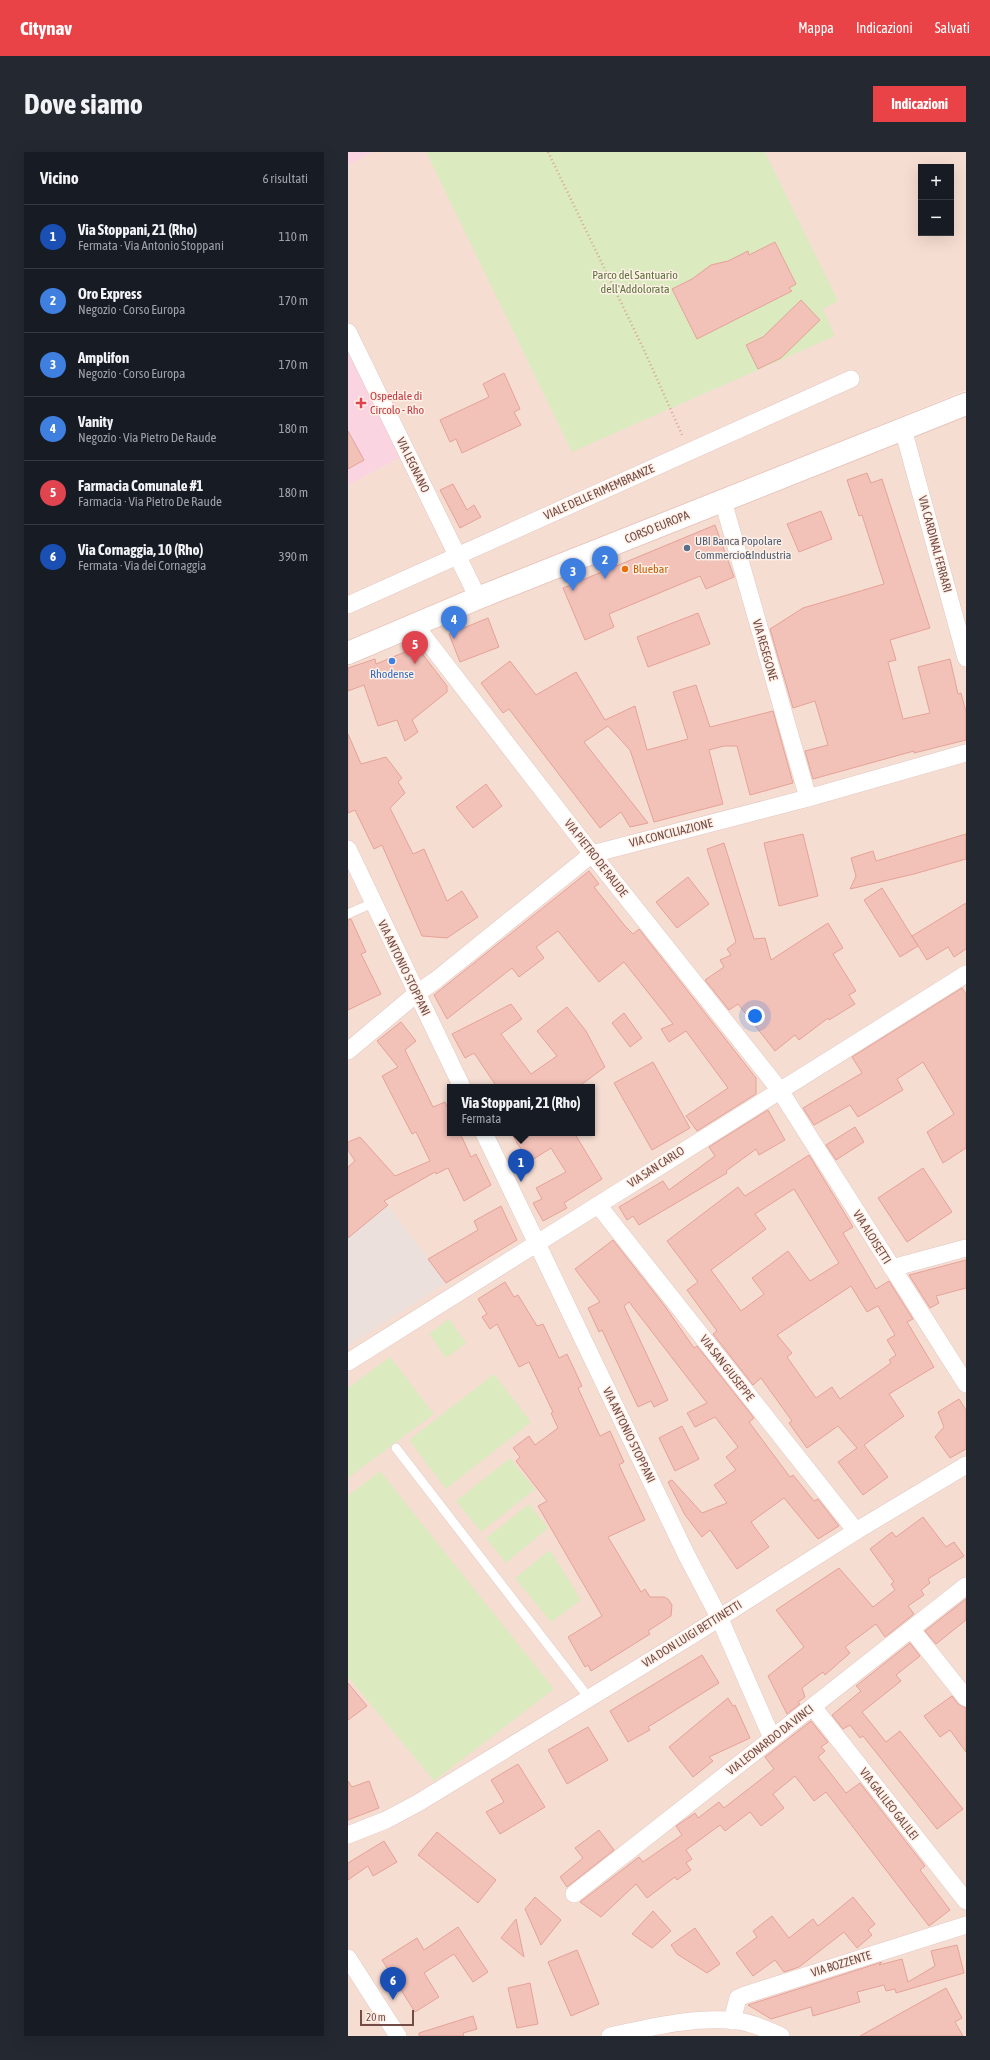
<!DOCTYPE html>
<html lang="it">
<head>
<meta charset="utf-8">
<style>
  body { margin:0; font-family:"Asap Condensed",sans-serif; background:#242831; color:#f1f3f6 }
  .controls { position:absolute; right:12px; top:12px; display:grid; overflow:hidden; border-radius:0px; box-shadow:0 4px 16px #0002 }
  .controls button { width:36px; height:36px; display:grid; place-items:center; padding:0; border:0; border-bottom:1px solid #363941; background:#171b24; color:#f1f3f6; font:20px sans-serif }
  .scale { position:absolute; left:12px; bottom:10px; width:54px; box-sizing:border-box; padding-left:4px; border:2px solid #744c47; border-top:0; font-size:11px; line-height:14px; white-space:nowrap; color:#744c47; -webkit-text-stroke:3px #fff0e7; paint-order:stroke }
  .you { position:absolute; left:407px; top:864px; width:14px; height:14px; margin:-10px; border:3px solid #fff; border-radius:50%; background:#1a73e8; box-shadow:0 0 0 6px #1a73e833 }
  .badge { display:grid; place-items:center; width:26px; height:26px; border-radius:50%; background:#e94347; color:#fff; font-size:13px; font-weight:700 }
  .pin { position:absolute; translate:-50% -33px; filter:drop-shadow(0 1px 2px #0008) }
  .pin::after { content:''; position:absolute; top:21px; width:14px; height:12px; background:inherit; clip-path:polygon(0 0,100% 0,50% 100%) }
  .popup { position:absolute; left:99px; top:932px; width:148px; height:52px; box-sizing:border-box; display:grid; place-content:center; border-radius:0px; background:#171b24; filter:drop-shadow(0 1px 3px #0005); font-size:13px; white-space:nowrap; color:#9ea1a6 }
  .popup b { font-size:15px; color:#f1f3f6 }
  .popup::after { content:''; position:absolute; left:50%; top:100%; margin-left:-8px; border:8px solid transparent; border-top-color:#171b24 }
  .list { margin:0; padding:0; list-style:none }
  h2 { display:flex; justify-content:space-between; align-items:center; height:52px; margin:0; padding:0 16px; font-size:17px }
  h2 small { font-size:13px; font-weight:400; color:#9ea1a6 }
  .list li { display:grid; grid-template-columns:26px 1fr auto; gap:12px; align-items:center; box-sizing:border-box; height:64px; padding:0 16px; border-top:1px solid #363941 }
  .list b { display:block; font-size:15px; white-space:nowrap }
  .list p { margin:0; font-size:13px; white-space:nowrap; color:#9ea1a6 }
  .list em { font-size:13px; font-style:normal; color:#9ea1a6 }
  .map { position:relative; flex:none; width:618px; height:1884px; overflow:hidden; border-radius:0px }
  header { display:flex; align-items:center; gap:24px; box-sizing:border-box; height:56px; padding:0 20px; background:#e94347; color:#fff }
  header strong { font-size:19px }
  nav { display:flex; gap:22px; margin-inline-start:auto; font-size:14px }
  .intro { display:flex; align-items:center; justify-content:space-between; box-sizing:border-box; height:96px; padding:0 24px }
  h1 { margin:0; font-size:28px }
  .button { padding:10px 18px; border-radius:0px; background:#e94347; color:#fff; font-size:14px; font-weight:700 }
  main { display:flex; gap:24px; padding:0 24px }
  aside { flex:1; background:#171b24; border-radius:0px; box-shadow:0 4px 16px #0002 }
  .map>svg:first-child { display:block }
  .residential { fill:#f6ddd2; fill-rule:evenodd }
  .industrial { fill:#ebe0dc }
  .medical { fill:#fbd4e2 }
  .green { fill:#dbeabf }
  .building { fill:#f2c1b8; stroke:#e5a298; fill-rule:evenodd }
  .lines { fill:none; stroke-linecap:round; stroke-linejoin:round }
  .lane-casing { stroke:#e3c7c0; stroke-width:10 }
  .street-casing { stroke:#e3c7c0; stroke-width:18 }
  .secondary-casing { stroke:#e8c6bc; stroke-width:24 }
  .path { stroke:#d7a49b; stroke-width:2.5; stroke-dasharray:1 3; stroke-linecap:butt }
  .lane { stroke:#fff; stroke-width:9 }
  .street { stroke:#fff; stroke-width:17 }
  .secondary { stroke:#fff; stroke-width:22 }
  .health-dot { fill:#e0444e; stroke:#fff0e7; stroke-width:1.5 }
  .service-dot { fill:#5c6f8a; stroke:#fff0e7; stroke-width:1.5 }
  .food-dot { fill:#e8710a; stroke:#fff0e7; stroke-width:1.5 }
  .shop-dot { fill:#3f7fe0; stroke:#fff0e7; stroke-width:1.5 }
  .labels { text-anchor:middle; dominant-baseline:central; stroke-width:3; stroke-linejoin:round; paint-order:stroke }
  .park-label { font-size:12px; fill:#5b743c; stroke:#fff0e7 }
  .health-label { font-size:12px; fill:#be3a42; stroke:#fff0e7; text-anchor:start }
  .street-label { font-size:12px; fill:#744c47; stroke:#fff0e7 }
  .service-label { font-size:12px; fill:#4e5e75; stroke:#fff0e7; text-anchor:start }
  .food-label { font-size:12px; fill:#c56008; stroke:#fff0e7; text-anchor:start }
  .shop-label { font-size:12px; fill:#366cbe; stroke:#fff0e7 }
</style>
</head>
<body>
<header>
<strong>Citynav</strong>
<nav><a>Mappa</a><a>Indicazioni</a><a>Salvati</a></nav>
</header>
<div class="intro"><h1>Dove siamo</h1><a class="button">Indicazioni</a></div>
<main>
<aside>
<h2>Vicino<small>6 risultati</small></h2>
<ul class="list">
<li><span class="badge" style="background:#1a4fb4">1</span><div><b>Via Stoppani, 21 (Rho)</b><p>Fermata · Via Antonio Stoppani</p></div><em>110 m</em></li>
<li><span class="badge" style="background:#3f7fe0">2</span><div><b>Oro Express</b><p>Negozio · Corso Europa</p></div><em>170 m</em></li>
<li><span class="badge" style="background:#3f7fe0">3</span><div><b>Amplifon</b><p>Negozio · Corso Europa</p></div><em>170 m</em></li>
<li><span class="badge" style="background:#3f7fe0">4</span><div><b>Vanity</b><p>Negozio · Via Pietro De Raude</p></div><em>180 m</em></li>
<li><span class="badge" style="background:#e0444e">5</span><div><b>Farmacia Comunale #1</b><p>Farmacia · Via Pietro De Raude</p></div><em>180 m</em></li>
<li><span class="badge" style="background:#1a4fb4">6</span><div><b>Via Cornaggia, 10 (Rho)</b><p>Fermata · Via dei Cornaggia</p></div><em>390 m</em></li>
</ul>
</aside>
<div class="map">
<svg width="618" height="1884" viewBox="0 0 618 1884">
  <rect width="100%" height="100%" fill="#fdebe1"/>
  <g class="residential">
    <path d="M0,0H618V238L0,492ZM573,15H603V81H573Z"/>
    <path d="M618,255V497L558,278Z"/>
    <path d="M553,280L618,518V1884H53L0,1802V505ZM102,935H244V981H102Z"/>
    <path d="M0,1812L46,1884H0Z"/>
  </g>
  <path class="industrial" d="M7,1009L98,1131L0,1194V1015Z"/>
  <g class="medical">
    <path d="M0,0H25L0,13Z"/>
    <path d="M0,197L53,305L0,333Z"/>
  </g>
  <g class="green">
    <path d="M78,0H417L490,149L475,157L487,184L224,300Z"/>
    <path d="M101,1167L118,1191L98,1206L81,1182Z"/>
    <path d="M42,1205L86,1262L0,1326V1236Z"/>
    <path d="M146,1222L183,1270L98,1337L61,1288Z"/>
    <path d="M162,1306L187,1337L133,1380L108,1349Z"/>
    <path d="M32,1319L206,1537L86,1629L0,1525V1344Z"/>
    <path d="M181,1352L200,1376L158,1411L138,1386Z"/>
    <path d="M202,1398L233,1448L203,1470L167,1426Z"/>
  </g>
  <g class="building">
    <path d="M427,90L448,132L441,136L444,139L349,187L324,137L344,127L363,113L380,109L400,99L401,103Z"/>
    <path d="M453,148L472,168L433,206L410,217L398,193L415,185Z"/>
    <path d="M156,221L172,257L166,260L173,273L114,301L108,287L102,290L92,268L141,245L135,232Z"/>
    <path d="M0,279L16,308L0,317Z"/>
    <path d="M519,321L523,331L534,327L582,476L542,488L548,508L540,510L555,567L582,561L570,515L602,507L610,542L613,541L618,560V588L566,601V599L465,627L457,599L480,593L467,549L445,556L422,477L455,456L536,432L514,363L511,364L499,328Z"/>
    <path d="M105,332L119,358L126,353L133,365L112,376L92,338Z"/>
    <path d="M473,359L484,387L451,400L439,372Z"/>
    <path d="M367,373L386,425L358,437L352,424L261,462L266,475L237,488L215,436Z"/>
    <path d="M350,461L362,492L300,515L289,485Z"/>
    <path d="M140,466L151,495L112,510L101,482Z"/>
    <path d="M69,495L99,534V540L64,568L70,580L57,589L49,568L30,574L16,533L0,539V516L27,507L28,512Z"/>
    <path d="M162,509L188,543L228,520L257,568L287,554L299,598L340,587L325,540L348,533L362,575L425,559L445,631L402,643L389,594H376L361,598L375,652L306,670L282,598L260,574L236,590L300,671L282,675L273,660L252,676L161,557L155,561L133,531Z"/>
    <path d="M0,582L13,612L38,605L54,626L50,630L57,641L42,656L65,702L76,697L99,749L114,739L130,765L99,786L74,784L34,693L26,697L7,658L0,661Z"/>
    <path d="M138,632L154,654L125,676L108,655Z"/>
    <path d="M455,682L470,744L431,754L416,691Z"/>
    <path d="M618,682V707L566,722L502,737L508,724L503,706L525,699L528,709Z"/>
    <path d="M376,691L406,787L417,786L423,808L480,771L495,796L485,802L508,839L501,843L507,852L481,868L480,866L451,888L447,883L427,899L390,852L381,858L357,828L376,815L372,808L383,803L379,797L388,790L359,697Z"/>
    <path d="M241,719L251,732L246,735L277,774L285,782L291,777L408,926V942L349,979L338,964L380,936L338,879L321,890L313,877L325,872L276,810L251,830L210,779L188,795L196,806L171,825L164,816L99,867L86,843Z"/>
    <path d="M340,725L361,752L329,776L308,750Z"/>
    <path d="M534,736L570,794L552,805L516,748Z"/>
    <path d="M618,751V797L606,805L600,795L579,808L564,784Z"/>
    <path d="M3,767L18,800L13,802L33,842L0,858V768Z"/>
    <path d="M614,836L618,842V996L595,1011L579,980L606,962L575,910L549,927L555,938L510,965L502,953L466,973L455,956L514,921L504,905Z"/>
    <path d="M163,852L174,867L153,882L183,922L209,904L189,879L219,855L238,879L257,915L230,935H149L126,901L117,906L104,882Z"/>
    <path d="M276,861L294,886L282,895L264,871Z"/>
    <path d="M53,870L68,889L57,898L85,955L97,950L102,961V981H112L123,1005L128,1002L143,1033L116,1049L100,1016L88,1022L87,1020L36,1049L40,1053L0,1086V1015L7,1009L0,998V990L12,985L47,1024L82,1009L68,980L64,982L34,924L50,915L29,889Z"/>
    <path d="M305,910L342,976L304,998L266,931Z"/>
    <path d="M420,958L437,988L411,1003L408,997L378,1019L379,1021L291,1073L285,1064L279,1068L271,1055L315,1029L321,1038L367,1004L361,995Z"/>
    <path d="M507,975L516,990L488,1008L478,993Z"/>
    <path d="M163,981H229L227,982L254,1027L216,1051L219,1056L195,1069L185,1051L194,1047L188,1036L218,1020L203,996L181,1010Z"/>
    <path d="M461,1003L505,1075L495,1081L528,1137L541,1129L565,1167L559,1170L586,1215L541,1242L556,1264L516,1293L540,1325L515,1343L490,1310L509,1296L490,1274L459,1296L441,1271L444,1269L413,1226L405,1233L365,1182L369,1179L339,1138L350,1130L319,1089L390,1035L397,1044ZM446,1037L491,1111L462,1129L440,1099L404,1126L416,1142L393,1159L363,1118L418,1077L407,1062ZM503,1134L519,1160L530,1154L547,1183L539,1188L548,1203L541,1208L543,1211L492,1247L484,1235L468,1246L439,1205L444,1201L429,1183Z"/>
    <path d="M575,1016L604,1060L559,1090L530,1046Z"/>
    <path d="M153,1054L169,1088L98,1131L80,1107L130,1078L126,1069Z"/>
    <path d="M265,1088L316,1153L346,1196L349,1194L406,1266L401,1270L442,1325L445,1323L466,1349L470,1347L491,1374L470,1387L436,1346L403,1370L421,1395L389,1417L362,1378L354,1385L337,1363L320,1330L324,1328L354,1361L379,1351L366,1333L388,1318L378,1305L390,1295L367,1265L347,1275L339,1261L359,1251L281,1150L276,1154L320,1248L306,1255L303,1249L290,1255L254,1178L251,1180L240,1156L252,1150L227,1117Z"/>
    <path d="M618,1108V1136L588,1144L591,1151L582,1156L561,1123Z"/>
    <path d="M157,1130L166,1145L170,1143L189,1174L195,1172L211,1206L219,1202L234,1234L230,1236L252,1284L262,1279L276,1310L271,1313L297,1368L260,1385L293,1440L297,1437L302,1445H316L320,1447L324,1453L323,1464L300,1479L302,1482L243,1519L240,1513L237,1515L220,1485L254,1464L190,1354L199,1349L168,1309L172,1305L165,1296L181,1284L187,1293L210,1276L203,1261L205,1260L181,1210L171,1215L149,1172L142,1177L134,1165L139,1162L130,1147Z"/>
    <path d="M611,1247L618,1258V1297L602,1306L587,1285L596,1275L590,1260Z"/>
    <path d="M334,1274L351,1307L327,1319L311,1286Z"/>
    <path d="M575,1365L598,1395L606,1390L616,1404L580,1427L582,1431L573,1438L576,1443L560,1454L566,1462L537,1485L528,1472L497,1495L502,1501L477,1523L475,1520L454,1536L457,1545L450,1550L452,1552L439,1562L420,1524L456,1495L428,1458L491,1416L525,1455L547,1438L543,1432L546,1430L522,1397L544,1380L548,1385Z"/>
    <path d="M618,1447V1468L588,1492L577,1479Z"/>
    <path d="M562,1491L572,1504L548,1523L553,1529L514,1560L538,1590L552,1579L615,1657L589,1677L515,1584L512,1586L502,1573L495,1577L484,1563L513,1539L508,1534Z"/>
    <path d="M354,1503L371,1531L300,1575L302,1578L280,1590L262,1559Z"/>
    <path d="M0,1531L19,1554L0,1568Z"/>
    <path d="M604,1544L610,1552L618,1556V1600L602,1578L592,1585L576,1564Z"/>
    <path d="M380,1546L385,1554L387,1553L402,1586L361,1605L365,1609L345,1625L321,1595Z"/>
    <path d="M463,1569L480,1590L473,1595L477,1599L470,1605L498,1641L512,1631L577,1714L572,1718L602,1758L581,1774L478,1640L466,1649L447,1624L425,1642L436,1656L413,1674L402,1660L377,1679L372,1673L338,1698L344,1707L338,1711L343,1718L329,1728L327,1725L299,1746L288,1732L253,1765L232,1750L291,1705L295,1710L334,1683L328,1674L347,1661L350,1666L371,1650L376,1656L426,1617L417,1605Z"/>
    <path d="M240,1575L260,1608L219,1632L200,1598Z"/>
    <path d="M170,1612L197,1655L152,1682L138,1660L156,1650L143,1628Z"/>
    <path d="M0,1629L4,1635L21,1629L31,1656L0,1668Z"/>
    <path d="M251,1678L266,1698L219,1735L212,1725L235,1706L227,1696Z"/>
    <path d="M89,1680L148,1728L130,1751L70,1703Z"/>
    <path d="M36,1689L49,1710L25,1724L20,1714L0,1728V1711Z"/>
    <path d="M187,1745L213,1768L193,1793L177,1757Z"/>
    <path d="M505,1745L527,1772L520,1778L524,1783L509,1796L496,1780L451,1815L436,1820L427,1808L405,1824L388,1801L409,1785L405,1779L424,1764L441,1786L465,1767L470,1774Z"/>
    <path d="M305,1759L323,1779L304,1796L284,1782Z"/>
    <path d="M168,1767L176,1805L153,1786Z"/>
    <path d="M110,1775L140,1820L125,1830L106,1802L76,1821L91,1845L67,1860L34,1808L69,1786L76,1798Z"/>
    <path d="M347,1776L372,1812L359,1821L329,1802L323,1793Z"/>
    <path d="M609,1793L616,1821L548,1841L547,1837L538,1839L536,1833L509,1840L512,1850L465,1864L463,1855L423,1867L400,1853L534,1810L531,1813L554,1807L560,1830L587,1814L583,1799Z"/>
    <path d="M229,1798L251,1852L223,1864L200,1810Z"/>
    <path d="M182,1831L190,1872L169,1876L160,1836Z"/>
    <path d="M598,1836L614,1866L607,1870L615,1884H512Z"/>
    <path d="M125,1864L129,1877L115,1881L116,1884H71V1881Z"/>
  </g>
  <g class="lines">
    <g class="lane-casing">
      <g id="lane">
        <path d="M0,762L25,751"/>
        <path d="M48,1296L241,1546"/>
      </g>
    </g>
    <g class="street-casing">
      <g id="street">
        <path d="M0,180L130,446"/>
        <path d="M555,277L618,506"/>
        <path d="M375,349L460,646"/>
        <path d="M0,453L503,227"/>
        <path d="M67,473L244,702L431,937L618,1232"/>
        <path d="M0,697L114,935"/>
        <path d="M0,899L68,842L88,828L244,702L460,646L618,601"/>
        <path d="M136,981L338,1402L371,1465L424,1586"/>
        <path d="M250,1053L508,1379"/>
        <path d="M544,1116L618,1096"/>
        <path d="M0,1210C207,1082 411,950 618,822"/>
        <path d="M564,1478L618,1546"/>
        <path d="M465,1555L618,1749"/>
        <path d="M0,1683L38,1668L70,1651L346,1482L508,1379L618,1313"/>
        <path d="M226,1742L618,1434"/>
        <path d="M0,1806L50,1884"/>
        <path d="M384,1869L390,1846L397,1843L618,1773"/>
        <path d="M262,1884C304,1875 347,1864 390,1869C406,1871 419,1878 433,1884"/>
      </g>
    </g>
    <g class="secondary-casing">
      <path id="secondary" d="M0,501L130,446L618,252"/>
    </g>
    <path class="path" d="M200,0L296,198L335,285"/>
    <use href="#lane" class="lane"/>
    <use href="#street" class="street"/>
    <use href="#secondary" class="secondary"/>
  </g>
  <path class="health-dot" d="M11 245h4v4h4v4h-4v4h-4v-4h-4v-4h4z"/>
  <circle class="service-dot" cx="339" cy="396" r="4"/>
  <circle class="food-dot" cx="277" cy="417" r="4"/>
  <circle class="shop-dot" cx="44" cy="509" r="4"/>
  <g class="labels">
    <g class="park-label">
      <text x="287" y="123">Parco del Santuario<tspan x="287" dy="14">dell'Addolorata</tspan></text>
    </g>
    <g class="health-label">
      <text x="22" y="244">Ospedale di<tspan x="22" dy="14">Circolo - Rho</tspan></text>
    </g>
    <g class="street-label">
      <text transform="translate(65 313) rotate(64)">VIA LEGNANO</text>
      <text transform="translate(251 340) rotate(-24)">VIALE DELLE RIMEMBRANZE</text>
      <text transform="translate(309 375) rotate(-22)">CORSO EUROPA</text>
      <text transform="translate(587 392) rotate(75)">VIA CARDINAL FERRARI</text>
      <text transform="translate(417 498) rotate(74)">VIA RESEGONE</text>
      <text transform="translate(323 681) rotate(-14)">VIA CONCILIAZIONE</text>
      <text transform="translate(248 706) rotate(52)">VIA PIETRO DE RAUDE</text>
      <text transform="translate(56 816) rotate(64)">VIA ANTONIO STOPPANI</text>
      <text transform="translate(308 1015) rotate(-33)">VIA SAN CARLO</text>
      <text transform="translate(524 1085) rotate(58)">VIA ALOISETTI</text>
      <text transform="translate(379 1216) rotate(52)">VIA SAN GIUSEPPE</text>
      <text transform="translate(281 1283) rotate(64)">VIA ANTONIO STOPPANI</text>
      <text transform="translate(344 1482) rotate(-32)">VIA DON LUIGI BETTINETTI</text>
      <text transform="translate(422 1588) rotate(-38)">VIA LEONARDO DA VINCI</text>
      <text transform="translate(541 1652) rotate(52)">VIA GALILEO GALILEI</text>
      <text transform="translate(493 1812) rotate(-17)">VIA BOZZENTE</text>
    </g>
    <g class="service-label">
      <text x="347" y="389">UBI Banca Popolare<tspan x="347" dy="14">Commercio&amp;Industria</tspan></text>
    </g>
    <g class="food-label">
      <text x="285" y="417">Bluebar</text>
    </g>
    <g class="shop-label">
      <text x="44" y="522">Rhodense</text>
    </g>
  </g>
</svg>
<div class="controls">
<button>+</button>
<button>−</button>
</div>
<div class="scale">20 m</div>
<div class="you"></div>
<div class="pin badge" style="left:173px;top:1030px;background:#1a4fb4">1</div>
<div class="popup"><b>Via Stoppani, 21 (Rho)</b>Fermata</div>
<div class="pin badge" style="left:257px;top:427px;background:#3f7fe0">2</div>
<div class="pin badge" style="left:225px;top:439px;background:#3f7fe0">3</div>
<div class="pin badge" style="left:106px;top:487px;background:#3f7fe0">4</div>
<div class="pin badge" style="left:67px;top:512px;background:#e0444e">5</div>
<div class="pin badge" style="left:45px;top:1848px;background:#1a4fb4">6</div>
</div>
</main>
</body>
</html>
